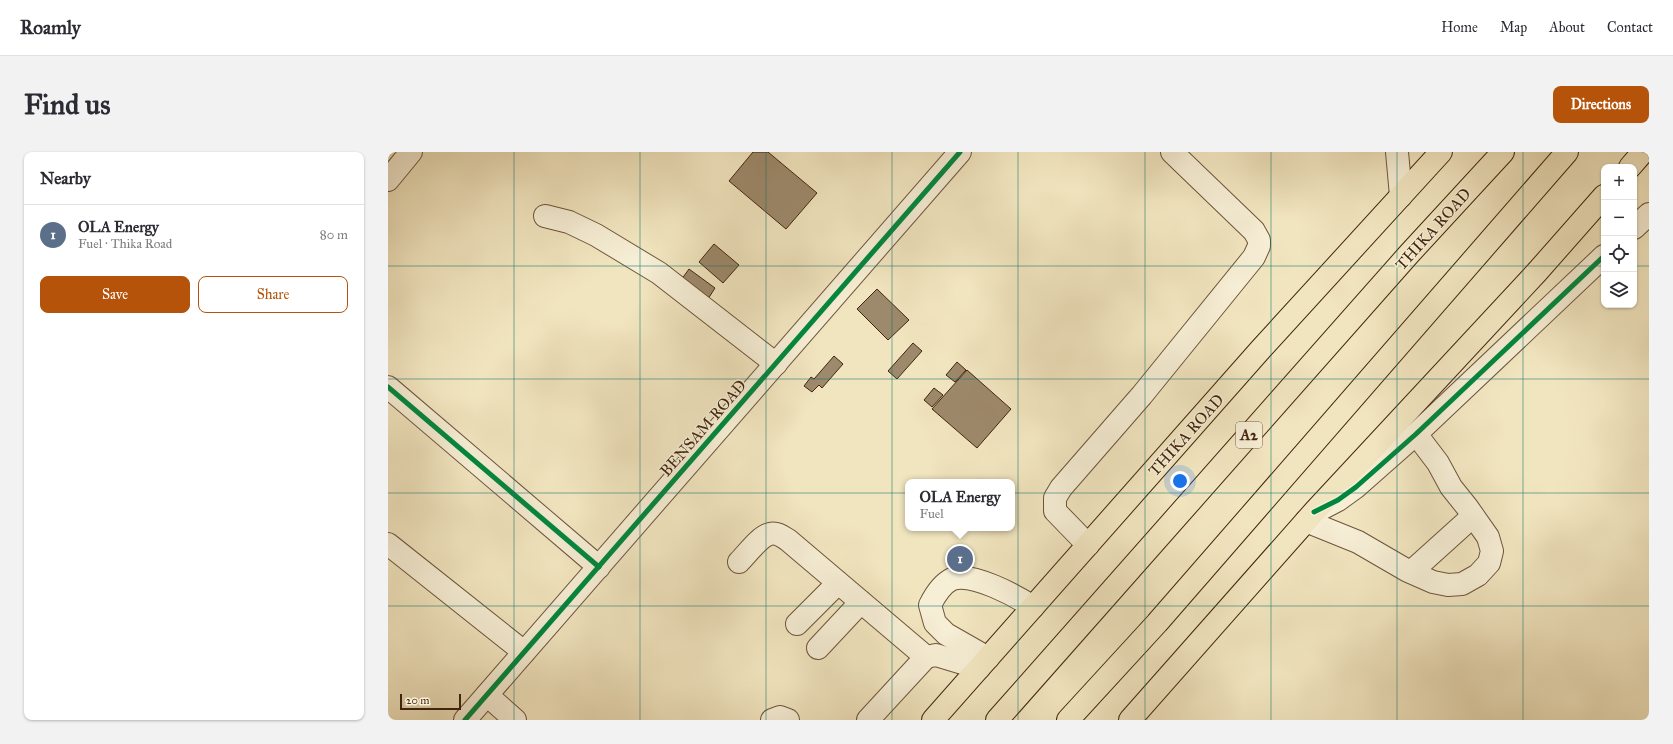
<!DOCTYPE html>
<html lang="en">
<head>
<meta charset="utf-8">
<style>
  body { margin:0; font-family:"IM FELL Great Primer",serif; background:#f2f2f3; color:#2b2b33 }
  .controls { position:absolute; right:12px; top:12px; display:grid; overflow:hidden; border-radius:8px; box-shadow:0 1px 3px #0004 }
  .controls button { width:36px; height:36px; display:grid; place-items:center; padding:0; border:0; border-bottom:1px solid #e1e1e2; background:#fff; color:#2b2b33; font:20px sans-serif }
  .scale { position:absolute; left:12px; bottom:10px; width:61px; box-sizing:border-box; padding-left:4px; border:2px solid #43250f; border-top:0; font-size:11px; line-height:14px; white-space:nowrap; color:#43250f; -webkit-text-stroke:3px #f6eed5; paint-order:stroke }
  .you { position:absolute; left:792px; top:329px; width:14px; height:14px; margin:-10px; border:3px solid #fff; border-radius:50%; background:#1a73e8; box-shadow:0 0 0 6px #1a73e833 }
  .badge { display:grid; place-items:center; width:26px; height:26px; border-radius:50%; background:#b45309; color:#fff; font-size:13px; font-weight:700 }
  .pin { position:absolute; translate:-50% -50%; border:2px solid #fff; box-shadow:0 1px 4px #0006 }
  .popup { position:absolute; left:517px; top:327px; width:110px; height:52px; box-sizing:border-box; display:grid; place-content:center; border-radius:8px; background:#fff; filter:drop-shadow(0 1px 3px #0005); font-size:13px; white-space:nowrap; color:#7c7c81 }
  .popup b { font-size:15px; color:#2b2b33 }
  .popup::after { content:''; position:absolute; left:50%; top:100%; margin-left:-8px; border:8px solid transparent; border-top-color:#fff }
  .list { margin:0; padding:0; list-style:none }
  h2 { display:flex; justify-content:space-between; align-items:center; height:52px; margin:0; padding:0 16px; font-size:17px }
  h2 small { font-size:13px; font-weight:400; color:#7c7c81 }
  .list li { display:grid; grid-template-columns:26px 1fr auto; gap:12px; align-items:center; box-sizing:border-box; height:60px; padding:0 16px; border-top:1px solid #e1e1e2 }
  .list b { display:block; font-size:15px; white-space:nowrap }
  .list p { margin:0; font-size:13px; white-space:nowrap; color:#7c7c81 }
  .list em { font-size:13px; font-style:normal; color:#7c7c81 }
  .actions { display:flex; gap:8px; padding:12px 16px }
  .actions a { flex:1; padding:9px 0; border:1px solid #b45309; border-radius:8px; text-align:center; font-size:14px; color:#b45309 }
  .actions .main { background:#b45309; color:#fff }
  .icon { flex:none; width:22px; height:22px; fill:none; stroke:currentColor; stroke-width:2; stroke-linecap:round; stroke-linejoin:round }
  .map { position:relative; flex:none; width:1261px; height:568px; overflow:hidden; border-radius:8px }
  header { display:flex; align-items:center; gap:24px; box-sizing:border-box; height:56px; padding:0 20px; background:#fff; border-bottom:1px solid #e1e1e2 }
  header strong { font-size:19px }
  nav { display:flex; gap:22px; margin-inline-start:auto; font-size:14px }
  .intro { display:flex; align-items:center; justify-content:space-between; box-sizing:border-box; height:96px; padding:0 24px }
  h1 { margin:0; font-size:28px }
  .button { padding:10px 18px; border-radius:8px; background:#b45309; color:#fff; font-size:14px; font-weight:700 }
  main { display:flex; gap:24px; padding:0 24px }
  aside { flex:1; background:#fff; border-radius:8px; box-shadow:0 1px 3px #0004 }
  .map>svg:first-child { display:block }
  .building { fill:#9d896b; stroke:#43250f }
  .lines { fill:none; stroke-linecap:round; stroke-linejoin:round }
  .minor-casing { stroke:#6e553b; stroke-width:24 }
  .major-casing { stroke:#43250f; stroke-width:24 }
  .highway-casing { stroke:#43250f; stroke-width:24 }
  .minor { stroke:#f6eed5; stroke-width:22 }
  .major { stroke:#f1e5bf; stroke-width:22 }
  .highway { stroke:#f1e5bf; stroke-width:22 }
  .cycleway-casing { stroke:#f6eed5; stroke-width:8 }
  .cycleway { stroke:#00873e; stroke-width:5 }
  .grid { fill:none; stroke:#0f766e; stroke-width:1; stroke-opacity:0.55 }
  .labels { text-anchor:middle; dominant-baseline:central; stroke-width:3; stroke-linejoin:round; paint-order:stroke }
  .shield { fill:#f6eed5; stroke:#79614a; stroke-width:1 }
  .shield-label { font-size:15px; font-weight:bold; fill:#43250f }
  .street-label { font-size:16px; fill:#43250f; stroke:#f6eed5 }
</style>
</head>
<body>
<header>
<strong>Roamly</strong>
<nav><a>Home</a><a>Map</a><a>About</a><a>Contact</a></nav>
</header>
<div class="intro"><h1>Find us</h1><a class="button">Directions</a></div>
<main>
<aside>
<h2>Nearby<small></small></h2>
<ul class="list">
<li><span class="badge" style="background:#5c6f8a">1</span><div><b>OLA Energy</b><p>Fuel · Thika Road</p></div><em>80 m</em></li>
</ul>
<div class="actions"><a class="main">Save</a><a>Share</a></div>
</aside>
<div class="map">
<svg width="1261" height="568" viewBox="0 0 1261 568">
  <rect width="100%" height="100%" fill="#f1e5bf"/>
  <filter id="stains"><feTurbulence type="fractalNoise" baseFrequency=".005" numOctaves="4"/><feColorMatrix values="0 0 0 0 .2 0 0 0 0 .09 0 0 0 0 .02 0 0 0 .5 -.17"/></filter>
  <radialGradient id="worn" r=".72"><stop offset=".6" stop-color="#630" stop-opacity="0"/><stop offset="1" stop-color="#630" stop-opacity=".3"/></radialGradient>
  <g class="building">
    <path d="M365,0H380L429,41L398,77L341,29Z"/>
    <path d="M326,92L351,113L335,131L311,110Z"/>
    <path d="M301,117L327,136L320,147L293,128Z"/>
    <path d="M489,137L521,168L500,188L469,157Z"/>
    <path d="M525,191L534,199L509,227L500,219Z"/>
    <path d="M446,204L455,212L434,236L431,233L424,240L416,234L423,225L426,227Z"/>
    <path d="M569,210L578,218L567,230L558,223Z"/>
    <path d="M579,218L623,257L589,296L544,257Z"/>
    <path d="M546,236L555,243L544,255L536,248Z"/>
  </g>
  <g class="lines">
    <g class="minor-casing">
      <g id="minor">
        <path d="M1009,0L1013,44"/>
        <path d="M0,28L23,0"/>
        <path d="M157,64L181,70L208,83L271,121L388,212"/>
        <path d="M1246,76L1261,62"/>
        <path d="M0,235L211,415"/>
        <path d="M929,359L950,348L968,335L1028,282L1216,104"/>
        <path d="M918,369L970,390L1020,419L1045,430L1060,433L1074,432L1090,423L1101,411L1104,399L1100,385L1079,355L1063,335L1050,311L1028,282"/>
        <path d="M0,392L136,500"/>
        <path d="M700,393L667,359V346L673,336L754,243L866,105L871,94V88L866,79L784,0"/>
        <path d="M351,410C359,402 372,384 382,382C389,380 395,385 400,388L538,505"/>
        <path d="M1023,420L1085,364"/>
        <path d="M409,472L450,431"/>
        <path d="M430,496L473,450"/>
        <path d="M600,506L558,482L547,471L542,453C547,443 554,432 564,427C585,420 628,444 645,455"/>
        <path d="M99,543L127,568"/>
        <path d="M77,568L572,0"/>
        <path d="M384,568L392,565L400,568"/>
        <path d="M480,568L538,505L548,503L591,516"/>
      </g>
    </g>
    <g class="major-casing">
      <g id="major">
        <path d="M1242,15L1255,0"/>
        <path d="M545,568L873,197L1053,0"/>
        <path d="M742,568L926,360L1149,120L1216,44"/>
      </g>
    </g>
    <g class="highway-casing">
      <g id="highway">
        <path d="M609,568L1021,102L1115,0"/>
        <path d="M680,568L769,471L1179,0"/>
      </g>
    </g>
    <use href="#minor" class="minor"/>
    <use href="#major" class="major"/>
    <use href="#highway" class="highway"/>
    <g class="cycleway-casing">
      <g id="cycleway">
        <path d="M0,235L211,415"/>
        <path d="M926,360L950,348L968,335L1028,282L1216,104"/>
        <path d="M77,568L572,0"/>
      </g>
    </g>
    <use href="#cycleway" class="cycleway"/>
  </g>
  <path class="grid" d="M126,0V568M252,0V568M378,0V568M504,0V568M630,0V568M757,0V568M883,0V568M1009,0V568M1135,0V568M0,114H1216M1246,114H1261M0,227H1261M0,341H1261M0,454H1261"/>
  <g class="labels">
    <rect class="shield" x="848" y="270" width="26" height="26" rx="3"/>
    <g class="shield-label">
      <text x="861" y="283">A2</text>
    </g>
    <g class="street-label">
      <text transform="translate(1045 77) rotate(-48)">THIKA ROAD</text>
      <text transform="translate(315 276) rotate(-49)">BENSAM ROAD</text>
      <text transform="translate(798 283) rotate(-48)">THIKA ROAD</text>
    </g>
  </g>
  <rect width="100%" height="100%" filter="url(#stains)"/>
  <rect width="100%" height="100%" fill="url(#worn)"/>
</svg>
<div class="controls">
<button>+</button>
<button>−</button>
<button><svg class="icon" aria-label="locate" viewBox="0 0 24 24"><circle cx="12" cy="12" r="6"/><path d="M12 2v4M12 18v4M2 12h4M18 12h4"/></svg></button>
<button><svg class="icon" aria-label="layers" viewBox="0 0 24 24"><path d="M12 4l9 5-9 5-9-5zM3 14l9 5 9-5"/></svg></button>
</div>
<div class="scale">20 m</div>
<div class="you"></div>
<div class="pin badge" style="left:572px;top:407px;background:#5c6f8a">1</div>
<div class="popup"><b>OLA Energy</b>Fuel</div>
</div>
</main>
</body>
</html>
